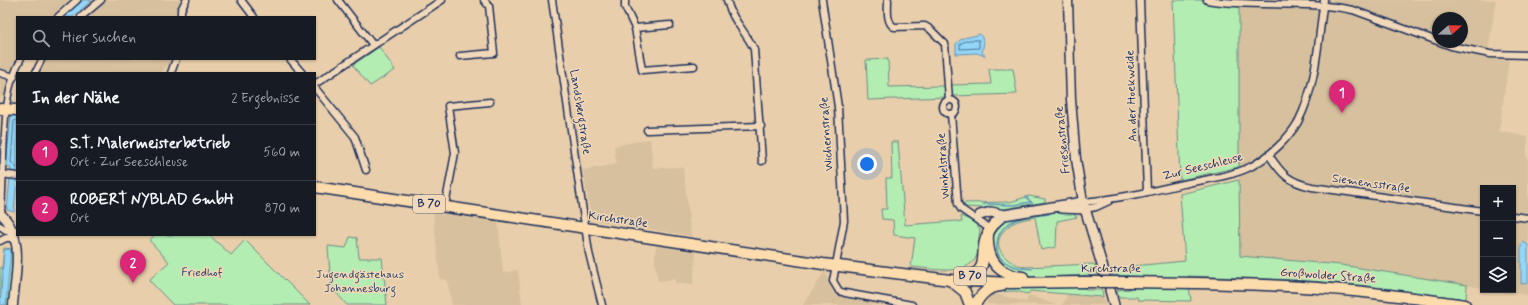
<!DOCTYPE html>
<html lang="de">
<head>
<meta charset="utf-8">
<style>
  body { margin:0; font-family:Mynerve,sans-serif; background:#20242c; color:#f1f3f6 }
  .controls { position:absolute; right:12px; bottom:12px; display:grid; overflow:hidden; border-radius:0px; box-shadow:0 1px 3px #0004 }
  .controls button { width:36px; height:36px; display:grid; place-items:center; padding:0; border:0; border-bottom:1px solid #363941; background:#171b24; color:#f1f3f6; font:20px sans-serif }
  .compass { position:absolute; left:1432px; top:12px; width:36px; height:36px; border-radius:50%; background:#171b24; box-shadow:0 1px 3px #0004; rotate:70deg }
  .you { position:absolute; left:867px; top:164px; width:14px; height:14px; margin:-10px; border:3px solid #fff; border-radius:50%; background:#1a73e8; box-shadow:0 0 0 6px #1a73e833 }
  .badge { display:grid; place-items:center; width:26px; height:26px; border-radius:50%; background:#db2777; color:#fff; font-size:13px; font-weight:700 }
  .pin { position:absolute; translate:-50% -33px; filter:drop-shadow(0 1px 2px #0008) }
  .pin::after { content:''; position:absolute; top:21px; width:14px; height:12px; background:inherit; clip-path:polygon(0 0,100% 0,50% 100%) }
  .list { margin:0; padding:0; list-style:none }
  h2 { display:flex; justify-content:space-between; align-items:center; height:52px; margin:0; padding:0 16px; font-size:17px }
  h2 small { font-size:13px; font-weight:400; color:#9ea1a6 }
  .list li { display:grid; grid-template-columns:26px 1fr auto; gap:12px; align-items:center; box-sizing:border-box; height:56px; padding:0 16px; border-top:1px solid #363941 }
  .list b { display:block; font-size:15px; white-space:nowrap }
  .list p { margin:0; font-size:13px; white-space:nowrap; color:#9ea1a6 }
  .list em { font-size:13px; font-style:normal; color:#9ea1a6 }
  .icon { flex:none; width:22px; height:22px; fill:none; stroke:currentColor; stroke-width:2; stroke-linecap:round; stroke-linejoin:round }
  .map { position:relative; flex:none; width:1528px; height:305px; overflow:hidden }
  .search { position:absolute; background:#171b24; box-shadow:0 1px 3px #0004; left:16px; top:16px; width:300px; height:44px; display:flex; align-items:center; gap:10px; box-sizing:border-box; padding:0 14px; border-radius:0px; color:#9ea1a6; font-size:15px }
  .panel { position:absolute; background:#171b24; box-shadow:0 1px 3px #0004; left:16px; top:72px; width:300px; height:164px; border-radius:0px }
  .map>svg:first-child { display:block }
  .built { fill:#d7c09d; fill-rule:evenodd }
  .green { fill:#b4edb1; stroke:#688e88 }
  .water { fill:#94d6f5; stroke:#6493b9 }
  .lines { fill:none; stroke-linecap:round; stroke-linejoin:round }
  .shore { stroke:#4b729a; stroke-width:1 }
  .stream { stroke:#6493b9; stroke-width:1.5 }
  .pedestrian-casing { stroke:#1b2f5e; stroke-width:8 }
  .minor-casing { stroke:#1b2f5e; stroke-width:9 }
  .tertiary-casing { stroke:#1b2f5e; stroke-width:11 }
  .secondary-casing { stroke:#1b2f5e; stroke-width:12 }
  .primary-casing { stroke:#1b2f5e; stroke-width:13 }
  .pedestrian { stroke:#f1d8b9; stroke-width:5 }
  .minor { stroke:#f1d8b9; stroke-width:6 }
  .tertiary { stroke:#f1d8b9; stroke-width:8 }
  .secondary { stroke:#f1d8b9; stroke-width:9 }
  .primary { stroke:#fcdcac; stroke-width:10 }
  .primary-bridge-casing { stroke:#1b2f5e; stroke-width:13; stroke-linecap:butt }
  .primary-bridge { stroke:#fcdcac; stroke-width:10 }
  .labels { text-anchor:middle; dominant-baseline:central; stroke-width:3; stroke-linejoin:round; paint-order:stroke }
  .shield { fill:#f1d8b9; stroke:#5b6279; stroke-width:1 }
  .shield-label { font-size:11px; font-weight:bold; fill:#1b2f5e }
  .street-label { font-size:12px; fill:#1b2f5e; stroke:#f1d8b9 }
  .park-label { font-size:12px; fill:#2a4266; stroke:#f1d8b9 }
</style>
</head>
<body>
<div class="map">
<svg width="1528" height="305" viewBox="0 0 1528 305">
  <rect width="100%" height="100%" fill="#e8ceaa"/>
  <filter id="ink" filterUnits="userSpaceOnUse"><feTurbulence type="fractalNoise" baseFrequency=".025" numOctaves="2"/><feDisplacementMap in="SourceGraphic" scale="8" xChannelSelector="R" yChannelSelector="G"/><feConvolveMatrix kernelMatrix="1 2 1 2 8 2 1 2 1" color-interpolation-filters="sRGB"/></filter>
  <g filter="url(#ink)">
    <g class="built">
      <path d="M0,0H73L55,17H17L18,59L12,67L6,98L0,97Z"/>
      <path d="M105,0H181L177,17H87Z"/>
      <path d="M1239,0H1496L1487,57L1509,59L1499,131L1528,137L1526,157H1528V295L1496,290H1513V188H1483V288L1341,265L1239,256ZM1438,18H1462V42H1438Z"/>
      <path d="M44,59H172L161,73H37Z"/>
      <path d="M650,139L653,168L683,167L691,236L594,220L591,218L583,170L617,164L614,146Z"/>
      <path d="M433,212L498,222L503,273L518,270L522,305H452L447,280L440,279Z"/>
      <path d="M656,246L696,252L693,285L675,283V279L658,281L655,261Z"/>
      <path d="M825,271L832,289L838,294L844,297L894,305H803Z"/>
      <path d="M995,294L1026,302L1029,295L1056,305L987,304V297Z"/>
      <path d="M1068,294L1103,297L1106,305H1062Z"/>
    </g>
    <g class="green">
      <path d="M1173,0H1239V167L1180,180Z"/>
      <path d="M379,47L395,70L370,86L353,65Z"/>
      <path d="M888,59L889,87L945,86L946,97L868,100L866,60Z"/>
      <path d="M989,69H1013L1017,94L952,96L951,85L991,84Z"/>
      <path d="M891,142H898L905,225L956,221L962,222L961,216L974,222L980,230C978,238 980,248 977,255C968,278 931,268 911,267L915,238L894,235L893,220L882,219L881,209H887L886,178H892Z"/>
      <path d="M1239,180L1240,256L1341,265L1467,285L1466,299L1358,285L1297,280L1188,276V279L1112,275L1111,272L1133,266L1185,261L1180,194Z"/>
      <path d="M1029,196L1045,199V202L1004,209L966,207L963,203L1010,202Z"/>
      <path d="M1047,212L1072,213L1077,217L1057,221L1056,247L1041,250L1035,217C1027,219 1017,220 1010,225C987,242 1002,263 1026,267L1093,264L1095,265L1098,275C1075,275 1035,280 1013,273C1002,270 995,257 993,247C991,235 997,226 1007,219Z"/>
      <path d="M155,235H209L231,255L245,240L310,305H173L149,280L169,262L149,240Z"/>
      <path d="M350,237L357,238L359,258H382L387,305H347L333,289L330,274L328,246L346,248Z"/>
      <path d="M4,248L13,249L9,305H0V268H2Z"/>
      <path d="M1085,286L1086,290H1102L1103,297L1030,291L1028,294L1015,291L995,292L1001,288Z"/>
      <path d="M1130,286H1189L1191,301L1138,300L1137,297H1119L1117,290L1130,289Z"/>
    </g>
    <g class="water">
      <path d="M83,0H92L73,17H63Z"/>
      <path d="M980,34L984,42L982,52L985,56L977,53L956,54V44C963,35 971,38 980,34Z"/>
      <path d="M11,115H17V172L11,171L10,167H6Z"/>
      <path d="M10,177L17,178L14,212L7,210Z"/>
      <path d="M1523,242L1528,245V283L1521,284V244Z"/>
      <path d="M9,249L11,250L6,305H0L4,250Z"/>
    </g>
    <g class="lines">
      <g class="shore">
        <path d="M969,40H979V48L960,49V44Z"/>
        <path d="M17,119L14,121L11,162L17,168"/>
      </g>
      <g class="stream">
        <path d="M1026,197L1033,204"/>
        <path d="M983,204L1014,205L1031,202"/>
        <path d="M1032,269C1023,268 1014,268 1005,262C992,254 996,233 1007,225C1018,216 1035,216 1049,214"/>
      </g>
      <g class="pedestrian-casing">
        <g id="pedestrian">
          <path d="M35,73L42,59"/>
          <path d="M3,167C5,132 3,90 21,59"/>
        </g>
      </g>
      <g class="minor-casing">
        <g id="minor">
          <path d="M241,0L254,17"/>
          <path d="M338,0L373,45"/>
          <path d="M552,0L589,253L602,305"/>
          <path d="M625,0V7L635,28L642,70L694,66"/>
          <path d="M727,0C731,19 746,32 754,49L762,161"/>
          <path d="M822,0L838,107L844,221L833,281L839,291L845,293L912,305"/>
          <path d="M888,0C888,9 886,22 894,27L925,26L930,29L945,44L949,100"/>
          <path d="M1140,0L1147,192"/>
          <path d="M1207,0C1255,8 1305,0 1353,10L1451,46L1490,54L1528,55"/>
          <path d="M58,17L77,0"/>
          <path d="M81,17L101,0"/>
          <path d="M181,17V10L186,0"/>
          <path d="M635,28L670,25"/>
          <path d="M460,56L494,53L489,6L484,0"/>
          <path d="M290,59L302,73"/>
          <path d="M0,73L14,77"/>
          <path d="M171,73L176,59"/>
          <path d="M315,84L442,0"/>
          <path d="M315,88L355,137L366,170"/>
          <circle cx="950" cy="107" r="7"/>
          <path d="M951,114L958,204L961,209L990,229"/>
          <path d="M647,130L761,126"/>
          <path d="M1269,155C1282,175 1289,182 1312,187L1483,211"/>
          <path d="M0,174L17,176"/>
          <path d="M1083,202C1119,199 1153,191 1188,183C1209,179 1233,176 1252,166C1270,156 1288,139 1298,122C1317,85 1318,40 1324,0"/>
          <path d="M445,206L455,153L448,106L490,102"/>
          <path d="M1085,209L1096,207L1109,201"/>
          <path d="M1,214L3,167"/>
          <path d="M1513,216L1528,218"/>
          <path d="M0,226L9,232L17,230"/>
          <path d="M0,241L6,238H11L16,243"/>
        </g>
      </g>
      <g class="tertiary-casing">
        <g id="tertiary">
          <path d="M1068,0L1071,100L1076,159L1083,202"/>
          <path d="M0,213C26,236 15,275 13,305"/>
        </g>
      </g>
      <g class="secondary-casing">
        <g id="secondary">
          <path d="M1061,208L1085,209"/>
          <path d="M980,215L991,212L1004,215"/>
          <path d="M994,224L1004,215L1083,202L1105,275"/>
          <path d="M1110,290L1114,305"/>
        </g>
      </g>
      <g class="primary-casing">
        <g id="primary">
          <path d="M0,109L17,110"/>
          <path d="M315,187L823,264L950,280L1010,283L1084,282"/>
          <path d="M988,233C986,259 997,275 1023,277"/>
          <path d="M971,276C988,268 981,256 985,241C987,234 990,229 994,224"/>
          <path d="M950,280L965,292L970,305"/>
          <path d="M1129,282C1192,283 1255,283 1318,288C1367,291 1416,298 1465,305"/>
          <path d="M975,305C981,294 988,287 1001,286"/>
        </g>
      </g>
      <use href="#pedestrian" class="pedestrian"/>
      <use href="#minor" class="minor"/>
      <use href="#tertiary" class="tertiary"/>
      <use href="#secondary" class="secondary"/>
      <use href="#primary" class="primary"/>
      <g class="primary-bridge-casing">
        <path id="primary-bridge" d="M1084,282H1129"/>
      </g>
      <use href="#primary-bridge" class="primary-bridge"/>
    </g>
  </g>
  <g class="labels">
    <g class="shield">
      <rect x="413" y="195" width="32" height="18" rx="3"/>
      <rect x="954" y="267" width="32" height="18" rx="3"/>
    </g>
    <g class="shield-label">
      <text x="429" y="204">B 70</text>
      <text x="970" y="276">B 70</text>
    </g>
    <g class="street-label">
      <text transform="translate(1132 96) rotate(-92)">An der Hoekweide</text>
      <text transform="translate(580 112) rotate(81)">Landsbergstraße</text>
      <text transform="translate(827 134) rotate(-94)">Wichernstraße</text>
      <text transform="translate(1063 140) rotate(-96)">Friesenstraße</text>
      <text transform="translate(944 166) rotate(-94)">Winkelstraße</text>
      <text transform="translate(1203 167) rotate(-14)">Zur Seeschleuse</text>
      <text transform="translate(1371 184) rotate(8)">Siemensstraße</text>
      <text transform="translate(618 220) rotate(8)">Kirchstraße</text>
      <text x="1111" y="269">Kirchstraße</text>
      <text transform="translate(1328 276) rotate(4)">Großwolder Straße</text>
    </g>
    <g class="park-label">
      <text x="202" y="273">Friedhof</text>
      <text x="360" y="275">Jugendgästehaus<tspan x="360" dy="14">Johannesburg</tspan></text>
    </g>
  </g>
</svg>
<div class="controls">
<button>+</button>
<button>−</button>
<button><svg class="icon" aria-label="layers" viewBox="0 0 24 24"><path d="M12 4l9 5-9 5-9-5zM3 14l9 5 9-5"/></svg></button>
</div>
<svg class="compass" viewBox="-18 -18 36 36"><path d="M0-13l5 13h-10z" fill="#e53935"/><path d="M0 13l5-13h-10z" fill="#9ea1a6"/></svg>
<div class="you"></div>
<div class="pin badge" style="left:1342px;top:113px">1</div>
<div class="pin badge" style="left:133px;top:283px">2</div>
<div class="search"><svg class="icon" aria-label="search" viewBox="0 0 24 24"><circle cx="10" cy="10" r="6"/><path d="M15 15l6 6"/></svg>Hier suchen</div>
<section class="panel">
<h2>In der Nähe<small>2 Ergebnisse</small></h2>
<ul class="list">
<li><span class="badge">1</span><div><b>S.T. Malermeisterbetrieb</b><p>Ort · Zur Seeschleuse</p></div><em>560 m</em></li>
<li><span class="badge">2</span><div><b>ROBERT NYBLAD GmbH</b><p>Ort</p></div><em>870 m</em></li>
</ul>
</section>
</div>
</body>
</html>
